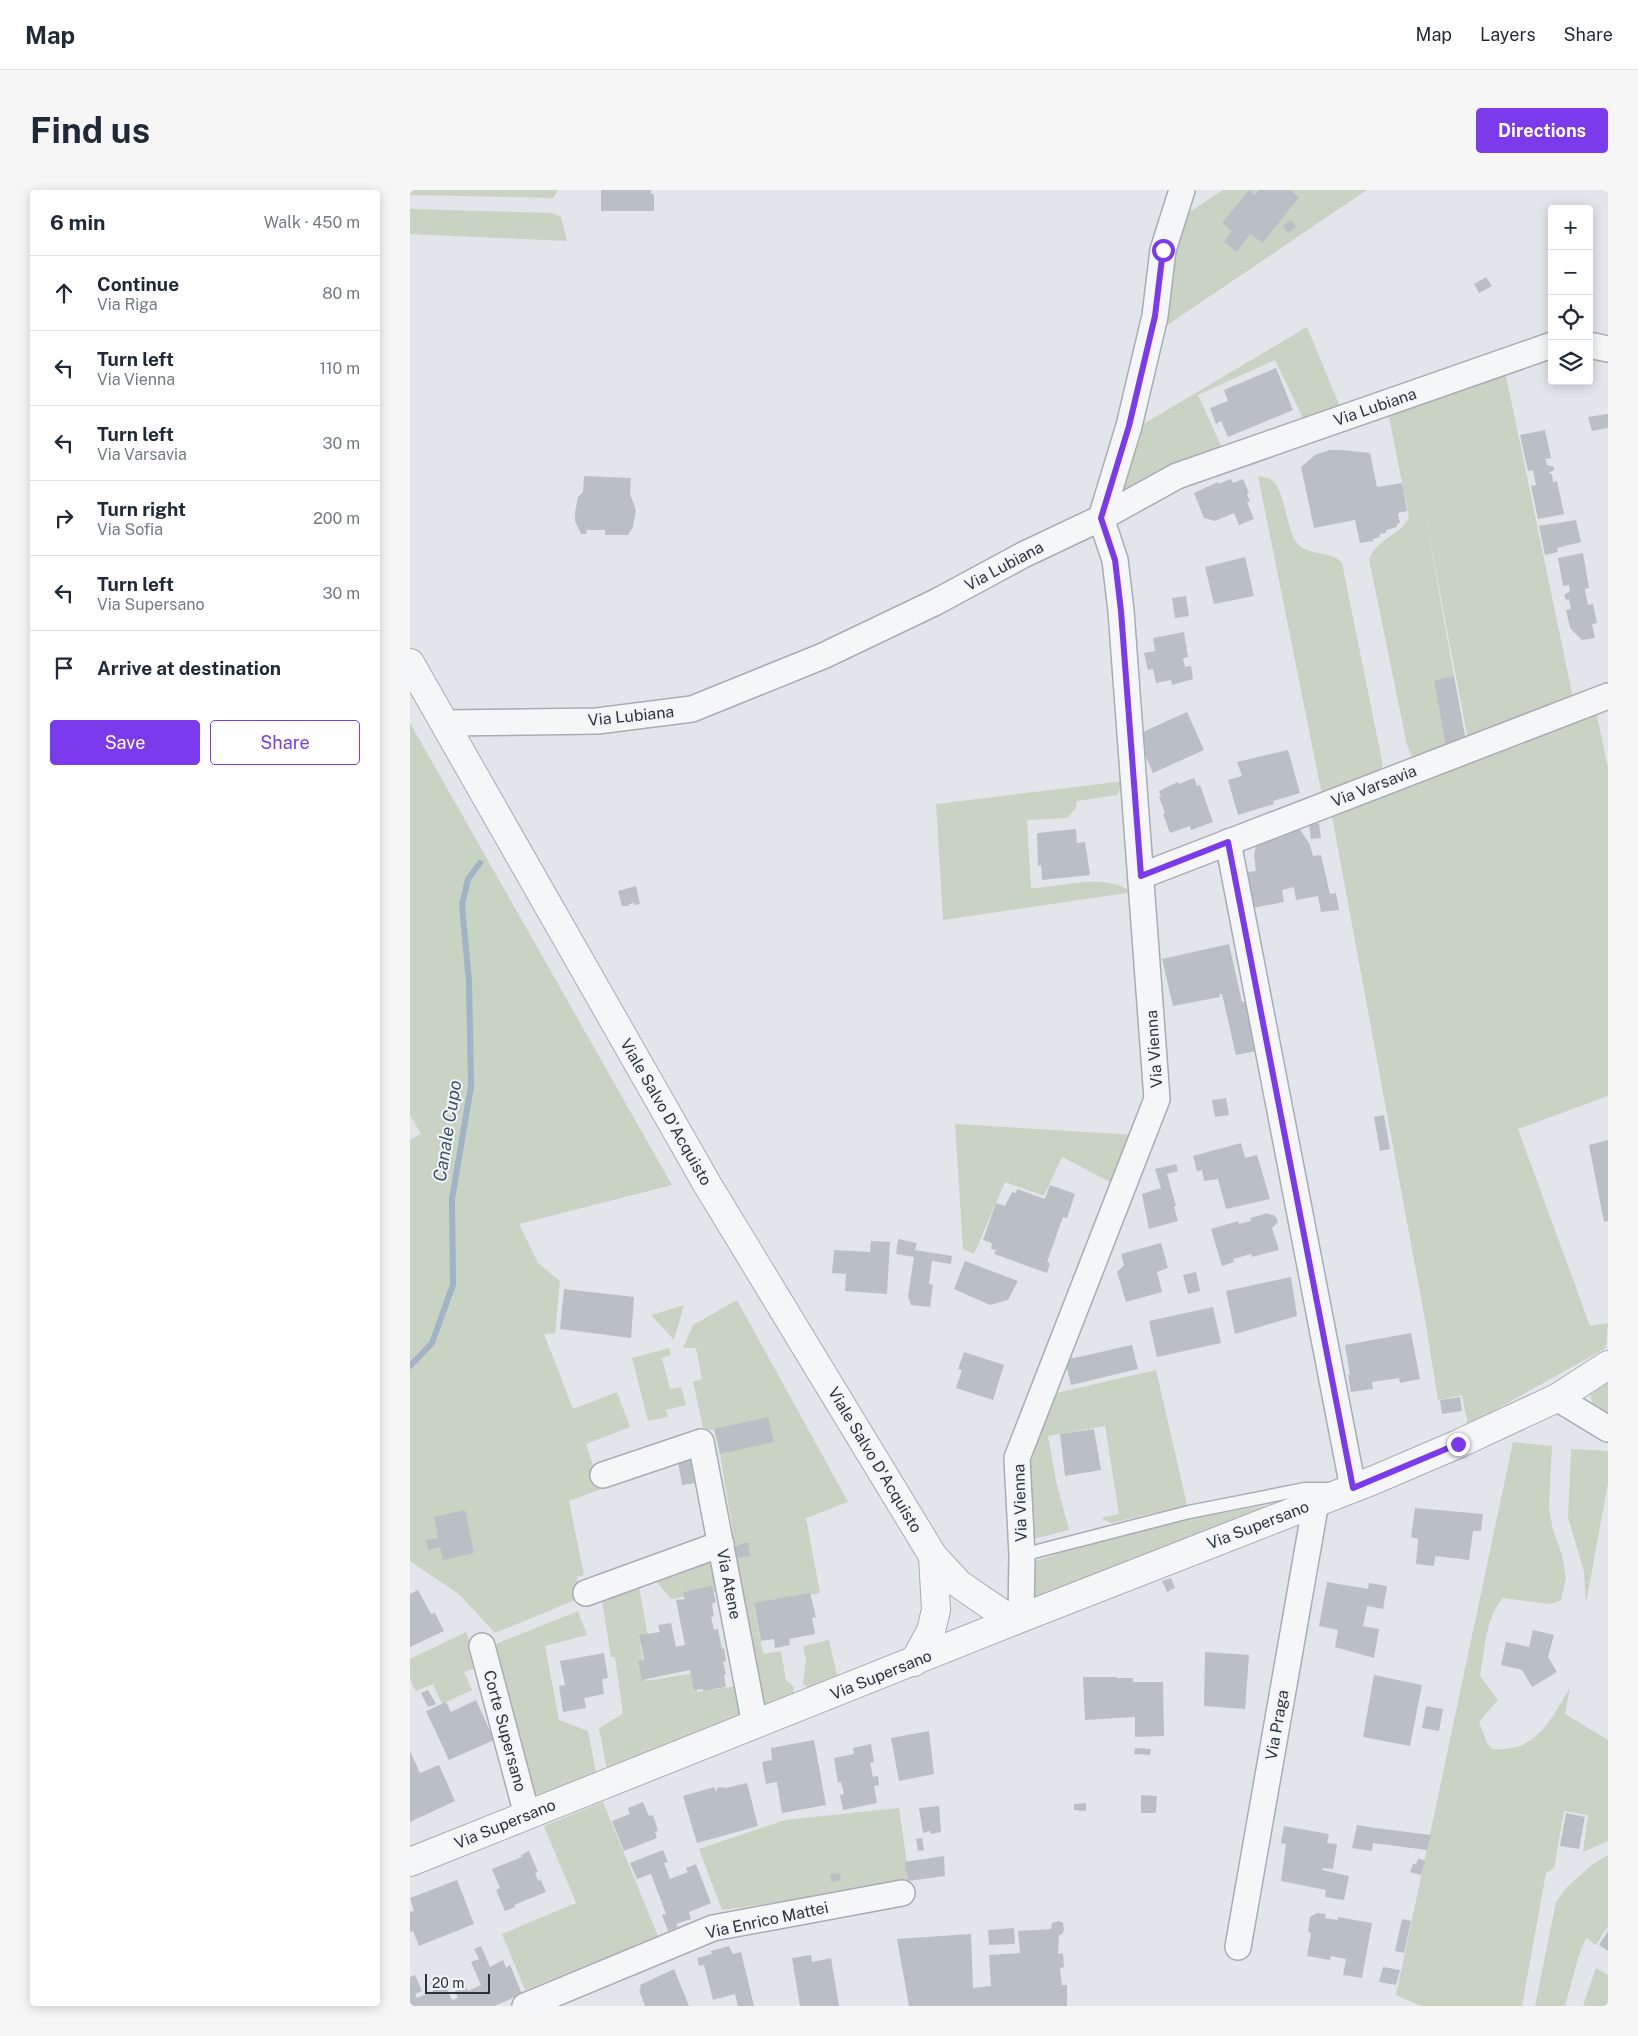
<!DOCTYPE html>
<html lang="en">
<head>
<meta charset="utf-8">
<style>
  body { margin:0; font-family:"Public Sans",sans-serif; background:#f6f6f7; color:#1f2937 }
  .controls { position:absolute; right:15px; top:15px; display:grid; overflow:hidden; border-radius:5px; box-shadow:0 2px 12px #0003 }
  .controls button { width:45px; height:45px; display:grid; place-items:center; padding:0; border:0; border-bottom:1px solid #e0e1e3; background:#fff; color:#1f2937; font:25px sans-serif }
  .scale { position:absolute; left:15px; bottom:12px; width:65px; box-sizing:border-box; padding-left:5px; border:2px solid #2c3340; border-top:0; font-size:14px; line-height:18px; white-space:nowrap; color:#2c3340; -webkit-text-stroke:4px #f2f4f7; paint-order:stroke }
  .stop { position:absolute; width:15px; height:15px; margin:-11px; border:4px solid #7c3aed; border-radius:50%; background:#fff }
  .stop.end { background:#7c3aed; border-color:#fff; box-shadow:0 1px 5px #0008 }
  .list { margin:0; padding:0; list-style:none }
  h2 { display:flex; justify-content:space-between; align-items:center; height:65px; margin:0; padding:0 20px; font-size:21px }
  h2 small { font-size:16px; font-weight:400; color:#747a83 }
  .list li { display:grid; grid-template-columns:32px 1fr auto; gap:15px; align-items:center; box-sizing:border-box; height:75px; padding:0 20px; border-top:1px solid #e0e1e3 }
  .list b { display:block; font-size:19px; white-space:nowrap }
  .list p { margin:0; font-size:16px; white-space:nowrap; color:#747a83 }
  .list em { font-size:16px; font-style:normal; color:#747a83 }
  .actions { display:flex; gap:10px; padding:15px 20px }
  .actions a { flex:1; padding:11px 0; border:1px solid #7c3aed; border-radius:5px; text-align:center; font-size:18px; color:#7c3aed }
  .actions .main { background:#7c3aed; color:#fff }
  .icon { flex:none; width:28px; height:28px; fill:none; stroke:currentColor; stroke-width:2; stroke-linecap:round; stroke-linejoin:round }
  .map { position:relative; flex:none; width:1198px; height:1816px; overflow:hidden; border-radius:5px }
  header { display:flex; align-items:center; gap:30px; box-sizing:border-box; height:70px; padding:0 25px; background:#fff; border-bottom:1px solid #e0e1e3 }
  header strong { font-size:24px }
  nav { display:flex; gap:28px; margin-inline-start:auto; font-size:18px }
  .intro { display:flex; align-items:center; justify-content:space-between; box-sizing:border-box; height:120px; padding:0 30px }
  h1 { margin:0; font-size:35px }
  .button { padding:12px 22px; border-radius:5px; background:#7c3aed; color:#fff; font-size:18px; font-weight:700 }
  main { display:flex; gap:30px; padding:0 30px }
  aside { flex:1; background:#fff; border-radius:5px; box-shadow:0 2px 12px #0003 }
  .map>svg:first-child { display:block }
  .green { fill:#c8d3c4 }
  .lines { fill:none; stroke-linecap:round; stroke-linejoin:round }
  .stream { stroke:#a1b3c6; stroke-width:6 }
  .building { fill:#babfc6 }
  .service-casing { stroke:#a8acb4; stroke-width:15 }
  .minor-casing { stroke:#a8acb4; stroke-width:28 }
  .tertiary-casing { stroke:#a8acb4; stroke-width:30 }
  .service { stroke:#f5f6f8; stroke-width:12 }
  .minor { stroke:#f5f6f8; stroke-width:25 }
  .tertiary { stroke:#f5f6f8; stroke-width:28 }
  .route { stroke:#7c3aed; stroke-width:6 }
  .labels { text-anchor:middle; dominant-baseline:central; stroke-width:4; stroke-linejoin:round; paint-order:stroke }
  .street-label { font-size:16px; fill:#2c3340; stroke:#f2f4f7 }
  .water-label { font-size:18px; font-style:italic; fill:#395371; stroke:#f2f4f7 }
</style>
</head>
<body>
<header>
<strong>Map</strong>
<nav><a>Map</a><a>Layers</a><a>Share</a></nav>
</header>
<div class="intro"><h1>Find us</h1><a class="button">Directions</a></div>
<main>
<aside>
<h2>6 min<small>Walk · 450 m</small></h2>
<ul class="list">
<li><svg class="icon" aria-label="ahead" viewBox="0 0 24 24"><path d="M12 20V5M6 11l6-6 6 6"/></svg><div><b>Continue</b><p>Via Riga</p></div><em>80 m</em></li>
<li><svg class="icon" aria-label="left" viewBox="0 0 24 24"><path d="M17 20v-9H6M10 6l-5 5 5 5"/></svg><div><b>Turn left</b><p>Via Vienna</p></div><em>110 m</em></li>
<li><svg class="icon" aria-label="left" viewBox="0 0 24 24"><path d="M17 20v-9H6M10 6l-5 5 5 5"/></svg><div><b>Turn left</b><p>Via Varsavia</p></div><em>30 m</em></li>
<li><svg class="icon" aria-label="right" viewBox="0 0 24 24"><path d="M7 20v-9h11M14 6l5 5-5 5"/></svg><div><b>Turn right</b><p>Via Sofia</p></div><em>200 m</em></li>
<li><svg class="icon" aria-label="left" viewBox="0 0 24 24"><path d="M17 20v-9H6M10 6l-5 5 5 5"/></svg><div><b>Turn left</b><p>Via Supersano</p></div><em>30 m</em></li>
<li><svg class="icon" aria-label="arrive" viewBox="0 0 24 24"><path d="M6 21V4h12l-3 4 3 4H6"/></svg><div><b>Arrive at destination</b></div></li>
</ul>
<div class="actions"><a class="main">Save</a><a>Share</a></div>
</aside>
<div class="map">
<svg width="1198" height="1816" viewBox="0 0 1198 1816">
  <rect width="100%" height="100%" fill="#e2e5ea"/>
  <g class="green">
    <path d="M0,0H148L143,8L0,5Z"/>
    <path d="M813,0H957L750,140L770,28Z"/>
    <path d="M0,19L143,23L151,27L157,51L0,44Z"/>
    <path d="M897,137L930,217L894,230L865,170L788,205L812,258L703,309L725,239Z"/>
    <path d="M1094,176L1163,508L1058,550L1015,324L1044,486L1024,490L1036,558L1004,571L997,555L959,369C968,348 989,346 999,328L979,227L980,222Z"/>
    <path d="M848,286C851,287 857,287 860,289C876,298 875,338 887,353C898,367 920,359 932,373L972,571V581L912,605Z"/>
    <path d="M1186,521L1198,578V906L1108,939L1180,1136L1198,1133L1196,1158L1058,1235L1052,1205L1028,1210L1016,1135L921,621Z"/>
    <path d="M0,533L262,995L109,1034L128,1073L150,1091L145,1143L134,1144L163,1219L207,1202L220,1237L176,1254L191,1299L159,1311L174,1385L167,1387L170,1408L85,1443L50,1405L0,1371V950L11,944L0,925Z"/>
    <path d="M714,591L707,605L667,611L666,618L657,628L617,630L621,698C655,697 691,682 723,702L533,730L526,614Z"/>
    <path d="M545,934L725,945L704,994L652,967L634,1006L595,992L564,1064L553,1059Z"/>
    <path d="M327,1110L438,1312L396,1328L410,1403L344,1416L353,1464L371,1461L376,1490L384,1497L382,1508L352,1520L310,1264L364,1252L304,1239L294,1242L283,1192L292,1189L286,1158H273L283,1135Z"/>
    <path d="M274,1115L264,1150L241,1125Z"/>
    <path d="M259,1158L261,1165L252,1168L260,1199L271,1197L276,1215L256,1220L258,1227L238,1231L222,1168Z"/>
    <path d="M746,1180L777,1315L701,1333L691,1328L709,1324L695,1236L638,1246L646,1291L659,1340L623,1349L615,1276L642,1204Z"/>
    <path d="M1198,1192V1225L1183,1215L1180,1204Z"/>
    <path d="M1103,1252L1142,1256L1139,1318L1143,1340L1152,1365L1156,1388L1151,1410L1141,1414L1093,1408C1075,1428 1075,1460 1070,1486L1088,1510L1069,1532L1077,1553L1082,1559C1127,1563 1140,1530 1160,1498L1155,1524L1198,1550V1651L1173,1662L1178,1625L1154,1621L1144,1678L1136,1683L1112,1816H1011L986,1805Z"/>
    <path d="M1161,1259L1198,1261V1293L1176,1413L1174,1382L1158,1327Z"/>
    <path d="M854,1316L861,1321L618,1413L622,1372L685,1352L780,1328Z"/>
    <path d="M304,1370L311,1401L261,1409L246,1391Z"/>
    <path d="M229,1397L238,1446L229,1447L236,1491L284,1483L287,1502L327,1496L334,1530L197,1580L189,1538L213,1524L205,1467H201L192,1411Z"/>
    <path d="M168,1421L177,1445L135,1456L149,1530L178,1541L186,1583L122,1607L86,1454Z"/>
    <path d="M56,1442L70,1476L54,1482L62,1500L32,1514L23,1494L6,1501L0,1489V1469Z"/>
    <path d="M419,1450L428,1490L406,1501L393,1494L396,1470L393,1456Z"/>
    <path d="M193,1612L248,1746L115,1800L92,1744L166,1713L134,1636Z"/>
    <path d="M489,1618L500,1694L312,1720L289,1659L375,1630Z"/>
    <path d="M1198,1665V1736L1186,1755L1176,1748L1169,1765L1155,1816H1125L1146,1712L1157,1697L1183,1674Z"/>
    <path d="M1186,1778L1198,1785V1816H1173Z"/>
  </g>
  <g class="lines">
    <path class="stream" d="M0,1176L22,1153L43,1095L42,1009L61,896L59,791L52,715L58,689L70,673"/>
  </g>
  <g class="building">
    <path d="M191,0H241V4H244V21H191Z"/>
    <path d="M839,0L845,5L849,0H880L889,7L853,53L840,44L827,62L814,52L822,41L812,33Z"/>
    <path d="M881,30L886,37L878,43L873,36Z"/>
    <path d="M1076,87L1082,96L1069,103L1064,94Z"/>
    <path d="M866,178L883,220L818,247L811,231L806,234L800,218L818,211L814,200Z"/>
    <path d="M1198,224V238L1182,241L1178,227Z"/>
    <path d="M1135,240L1141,268L1135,269L1137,275L1144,277V280L1139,283V284H1142L1143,292L1147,291L1154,324L1128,329L1121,296L1126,295L1123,280L1118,281L1110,245Z"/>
    <path d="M920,260H931L960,263L967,297L992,293L997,321L988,323L990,333L987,334V337L976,340V343L970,344V347L963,349V351L950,353L945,330L904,338L891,277L905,265Z"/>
    <path d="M174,286L221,288L220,304L226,320L223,337L218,345H195V340H177L176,344H171L165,331V323L168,307L173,302Z"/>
    <path d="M821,289L823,293L833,289L839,303L837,304L840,311L837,312L844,329L829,335L824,323L805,331L794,328L784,303L808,292V294Z"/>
    <path d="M1166,330L1171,352L1147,358L1148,362L1135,365L1129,336Z"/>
    <path d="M1173,363L1179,398L1175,399L1178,415L1183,414L1187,433L1182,434L1185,448L1172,450L1160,438L1156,420L1161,419L1159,409L1156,410L1154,405L1160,401L1159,395L1153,396L1148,368Z"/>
    <path d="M835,367L844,406L804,414L795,377Z"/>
    <path d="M776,406L779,426L765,428L762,408Z"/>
    <path d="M774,442L778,467L773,468L775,477L781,476L783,489L762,495L761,490L746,493L743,479L738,480L734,463L745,461L743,448Z"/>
    <path d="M1044,486L1056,551L1036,558L1024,490Z"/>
    <path d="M777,522L794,560L743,583L726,545Z"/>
    <path d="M878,560L890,603L863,611L864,614L828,625L818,590L832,586L827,572Z"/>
    <path d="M784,588L787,596L790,595L803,632L781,640L780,636L760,643L753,624L755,623L749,607L751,606L749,601L768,592L769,594Z"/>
    <path d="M909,633L911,648L901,649L899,635Z"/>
    <path d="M889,638L900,655L903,666L911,665L920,704L926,703L929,720L911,722L908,706L886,710L884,697L872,700L874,712L842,718L836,690H838L837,682L846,681L844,666L846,655L850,652L873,647L872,641Z"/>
    <path d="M666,639L667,653L675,652L680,685L632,690L631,675L628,676L627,643Z"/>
    <path d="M226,696L230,714L225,715L224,713L219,714V716H212L208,701Z"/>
    <path d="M819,754L832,812L837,811L847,861L826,865L812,804H809L810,807L763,816L752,769Z"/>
    <path d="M816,908L819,925L805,927L802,910Z"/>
    <path d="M974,925L980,959L970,961L964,927Z"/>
    <path d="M1198,950V1031L1194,1032L1179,955Z"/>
    <path d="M831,953L835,968L847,965L860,1009L816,1019L808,989L794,991L792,980L787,981L783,966Z"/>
    <path d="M766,974L768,981L757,984L766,1016L764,1017L768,1031L739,1039L732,1004L751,998L745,979Z"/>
    <path d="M640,995L665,1004L657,1028L653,1027L637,1072L640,1073L637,1083L584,1064L586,1060L581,1059L582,1053L573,1050L586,1013L595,1016L602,1002L606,1003L607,999L635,1009Z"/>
    <path d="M858,1023V1024L864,1025L867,1029L868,1032L862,1038L869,1060L842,1067L841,1064L823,1069L824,1072L812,1076L801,1039L828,1031L829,1034L841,1031L840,1028Z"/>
    <path d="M488,1049L507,1053L505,1060L542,1066L541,1074L522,1071L519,1094L523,1095L520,1117L501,1115L498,1106L504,1067L486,1064Z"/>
    <path d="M461,1051L480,1052L477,1104L435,1101L436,1084L422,1083L424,1060L460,1062Z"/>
    <path d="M751,1053L758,1078L747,1082L752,1102L716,1112L707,1082L714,1075L711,1064Z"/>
    <path d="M555,1071L608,1091L598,1110L580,1115L544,1099Z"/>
    <path d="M786,1082L790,1101L778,1104L773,1085Z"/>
    <path d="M881,1087L887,1126L825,1144L816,1101Z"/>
    <path d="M154,1099L224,1107L221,1148L150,1139Z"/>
    <path d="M803,1117L811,1153L747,1167L739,1131Z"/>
    <path d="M1001,1143L1010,1189L990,1193L989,1188L962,1192L963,1199L941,1202L938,1185H940L935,1155Z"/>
    <path d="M722,1155L728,1179L661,1195L655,1170Z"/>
    <path d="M554,1162L594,1175L583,1210L546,1198L552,1180L548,1179Z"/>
    <path d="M1050,1207L1052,1221L1032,1224L1030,1210Z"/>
    <path d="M358,1227L364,1252L310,1264L304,1239Z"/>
    <path d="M684,1239L691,1280L655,1286L650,1244Z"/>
    <path d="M281,1269L286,1293L272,1295L268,1272Z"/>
    <path d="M1005,1318L1073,1324L1071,1341H1063L1059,1370L1025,1366L1024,1376L1006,1374L1008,1349L1001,1347Z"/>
    <path d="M55,1320L64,1363L33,1370L30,1357L18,1360L16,1350L28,1348L24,1327Z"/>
    <path d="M338,1352L340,1366L325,1368L323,1357Z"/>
    <path d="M761,1388L765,1398L757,1402L752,1391Z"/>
    <path d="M917,1392L958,1399L959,1393L977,1396L973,1419L957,1416L953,1436L969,1439L964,1468L925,1457L928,1440L909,1436Z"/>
    <path d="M302,1396L306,1412L301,1414H302L304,1426L301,1427L304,1440L308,1439L312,1459L314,1458L316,1471L313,1472L316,1484L314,1485L316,1497L293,1501V1499L284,1500L280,1480L232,1490L228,1471L234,1470L229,1445L250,1442L248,1435L261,1433L266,1457L275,1455L266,1410L275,1409L273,1402Z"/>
    <path d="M8,1400L21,1424L25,1423L34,1441L0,1457V1404Z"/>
    <path d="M400,1403L406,1427L402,1428L405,1444L379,1449L380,1455L365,1458L364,1449L351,1451L344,1413Z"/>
    <path d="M1123,1440L1144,1445L1138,1467L1147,1482L1122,1497L1112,1480L1091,1475L1096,1452L1119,1457Z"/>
    <path d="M795,1462L839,1465L835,1519L794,1516Z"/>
    <path d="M194,1463L198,1488L192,1489L194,1504L174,1508L176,1518L153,1522L149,1496L155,1495L150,1471Z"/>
    <path d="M964,1485L1012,1495L1000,1556L953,1547Z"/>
    <path d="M673,1487H707V1488H723V1492H753L754,1546L725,1547V1527L675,1530Z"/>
    <path d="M18,1500L26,1514L18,1517L11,1503Z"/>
    <path d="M66,1510L84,1550L39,1570L16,1521L36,1512L41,1522Z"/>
    <path d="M1016,1516L1033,1519L1029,1541L1012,1538Z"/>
    <path d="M519,1541L524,1584L489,1591L481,1548Z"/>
    <path d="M404,1550L416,1615L372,1623L367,1592L356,1594L352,1572L362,1570L361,1558Z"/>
    <path d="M461,1554L464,1572L460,1573L463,1587L468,1586L469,1595L464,1596L467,1613L433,1620L430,1605L434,1604L431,1592L428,1593L424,1568L444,1564L443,1558Z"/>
    <path d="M725,1558L741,1559L740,1565L724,1564Z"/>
    <path d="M0,1561L10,1583L29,1575L45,1611L0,1632Z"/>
    <path d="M337,1593L348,1636L287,1653L273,1606L304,1597L306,1602L307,1598L310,1597L316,1598Z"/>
    <path d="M731,1605L747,1606L746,1623H731Z"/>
    <path d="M233,1612L239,1626L243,1625L248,1641L245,1642L247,1648L214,1661L202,1631L220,1624L218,1618Z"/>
    <path d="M676,1613V1621L664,1620V1614Z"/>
    <path d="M529,1616L531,1642L521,1644L520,1641L513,1643L509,1618Z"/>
    <path d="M1156,1623L1175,1627L1169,1659L1150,1656Z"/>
    <path d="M947,1635L965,1638L1021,1645L1017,1660L963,1653L962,1661L942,1658Z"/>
    <path d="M874,1636L919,1644L917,1653L927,1654L923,1679L913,1678L912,1680L939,1686L934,1710L915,1707L916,1700L871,1691L876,1654L871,1653Z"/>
    <path d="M512,1648L514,1660L508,1661L506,1649Z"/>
    <path d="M253,1660L258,1672L254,1673L260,1689L278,1682L276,1678L286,1674L301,1713L279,1722L281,1729L266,1734L268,1737L258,1741L252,1725L256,1724L241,1684L227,1689L220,1673Z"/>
    <path d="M119,1661L128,1682L125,1683L128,1691L131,1690L136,1702L104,1715L105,1717L95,1721L86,1700L90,1698L82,1679L112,1667L111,1665Z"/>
    <path d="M534,1666L535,1686L498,1691L495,1672Z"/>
    <path d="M1008,1669L1015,1670L1011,1685L1000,1682L1003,1674H1006Z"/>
    <path d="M430,1683L431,1690L421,1692L420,1684Z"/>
    <path d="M47,1690L64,1734L9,1756L3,1741L0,1742V1722L4,1721L0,1708Z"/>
    <path d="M907,1723L916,1724L915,1728L928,1730V1727L962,1733L952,1788L933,1785L936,1769L921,1766L920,1770L897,1766L901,1743L898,1742L900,1727Z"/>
    <path d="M992,1729L1001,1731L994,1763L985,1761Z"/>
    <path d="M649,1731L653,1733L654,1739L653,1743L649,1746L648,1764L653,1763L654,1777L650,1778L652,1795H657V1816H499L487,1749L561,1744L563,1798L581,1796L579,1765L610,1763L608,1741L641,1739L642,1733Z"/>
    <path d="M604,1738L605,1754L579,1755L578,1740Z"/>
    <path d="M1198,1741V1761L1189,1755Z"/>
    <path d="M71,1756L80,1777L93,1770L96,1778L100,1775L112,1804L84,1816H0V1787L5,1785L12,1801L5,1804L7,1808L23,1801L20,1791L32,1787L42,1810L48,1808L45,1801L56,1797L58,1801L71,1795L61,1772L69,1769L64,1759Z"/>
    <path d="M319,1756L323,1764L331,1762L344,1816H328L325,1804L303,1810L294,1775L289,1776L287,1768L302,1764L301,1761Z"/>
    <path d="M401,1765L402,1772L421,1768L429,1816H390L382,1768Z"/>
    <path d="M973,1777L990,1780L986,1795L969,1792Z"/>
    <path d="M264,1779L279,1816H235L229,1800L231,1799L230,1795Z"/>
  </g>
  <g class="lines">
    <g class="service-casing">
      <path id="service" d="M612,1365L779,1322L895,1299H919"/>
    </g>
    <g class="minor-casing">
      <g id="minor">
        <path d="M1179,155L1198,159"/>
        <path d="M35,533L187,531L282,519L413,466L526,412L613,365L691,328L767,286L1142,155"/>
        <path d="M818,652L943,1298"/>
        <path d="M731,686L1198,506"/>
        <path d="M1147,1208L1198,1239"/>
        <path d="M193,1285L291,1252L345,1535"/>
        <path d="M176,1403L311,1354"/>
        <path d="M611,1428L612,1365L607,1268L747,909L711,421L705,370L691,328L719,236L745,126L753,60L772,0"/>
        <path d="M72,1456L117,1625"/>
        <path d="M828,1757L906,1312"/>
        <path d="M115,1816L303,1738L492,1703"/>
      </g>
    </g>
    <g class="tertiary-casing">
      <g id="tertiary">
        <path d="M0,473L297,994L523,1366L549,1394L603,1431"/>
        <path d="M504,1472L521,1441L526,1420L523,1366"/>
        <path d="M0,1672L611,1428L964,1290L1048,1254L1147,1208L1198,1175"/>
      </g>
    </g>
    <use href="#service" class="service"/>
    <use href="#minor" class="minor"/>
    <use href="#tertiary" class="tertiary"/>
  </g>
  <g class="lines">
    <path class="route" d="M753,60L745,126L719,236L691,328L705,370L711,421L731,686L818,652L943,1298L1048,1254"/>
  </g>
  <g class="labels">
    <g class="street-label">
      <text transform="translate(965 217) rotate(-19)">Via Lubiana</text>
      <text transform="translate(594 376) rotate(-28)">Via Lubiana</text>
      <text transform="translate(221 526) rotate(-6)">Via Lubiana</text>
      <text transform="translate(964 596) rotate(-21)">Via Varsavia</text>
      <text transform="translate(744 859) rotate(-94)">Via Vienna</text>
      <text transform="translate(256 922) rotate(60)">Viale Salvo D'Acquisto</text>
      <text transform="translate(465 1270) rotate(59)">Viale Salvo D'Acquisto</text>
      <text transform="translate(610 1313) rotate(-92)">Via Vienna</text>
      <text transform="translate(848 1335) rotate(-21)">Via Supersano</text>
      <text transform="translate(319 1394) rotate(79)">Via Atene</text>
      <text transform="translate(471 1485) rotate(-22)">Via Supersano</text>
      <text transform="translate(867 1535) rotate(-80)">Via Praga</text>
      <text transform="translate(95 1541) rotate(75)">Corte Supersano</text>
      <text transform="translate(95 1634) rotate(-22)">Via Supersano</text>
      <text transform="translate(357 1730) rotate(-12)">Via Enrico Mattei</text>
    </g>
    <g class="water-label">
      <text transform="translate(37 941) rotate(-81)">Canale Cupo</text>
    </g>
  </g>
</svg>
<div class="controls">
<button>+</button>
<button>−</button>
<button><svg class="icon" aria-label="locate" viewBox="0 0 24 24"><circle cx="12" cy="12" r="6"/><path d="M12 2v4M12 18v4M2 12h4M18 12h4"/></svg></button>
<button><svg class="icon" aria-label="layers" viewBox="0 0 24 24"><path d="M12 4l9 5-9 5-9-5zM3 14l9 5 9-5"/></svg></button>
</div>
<div class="scale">20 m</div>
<div class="stop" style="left:753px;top:60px"></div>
<div class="stop end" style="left:1048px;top:1254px"></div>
</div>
</main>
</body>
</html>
